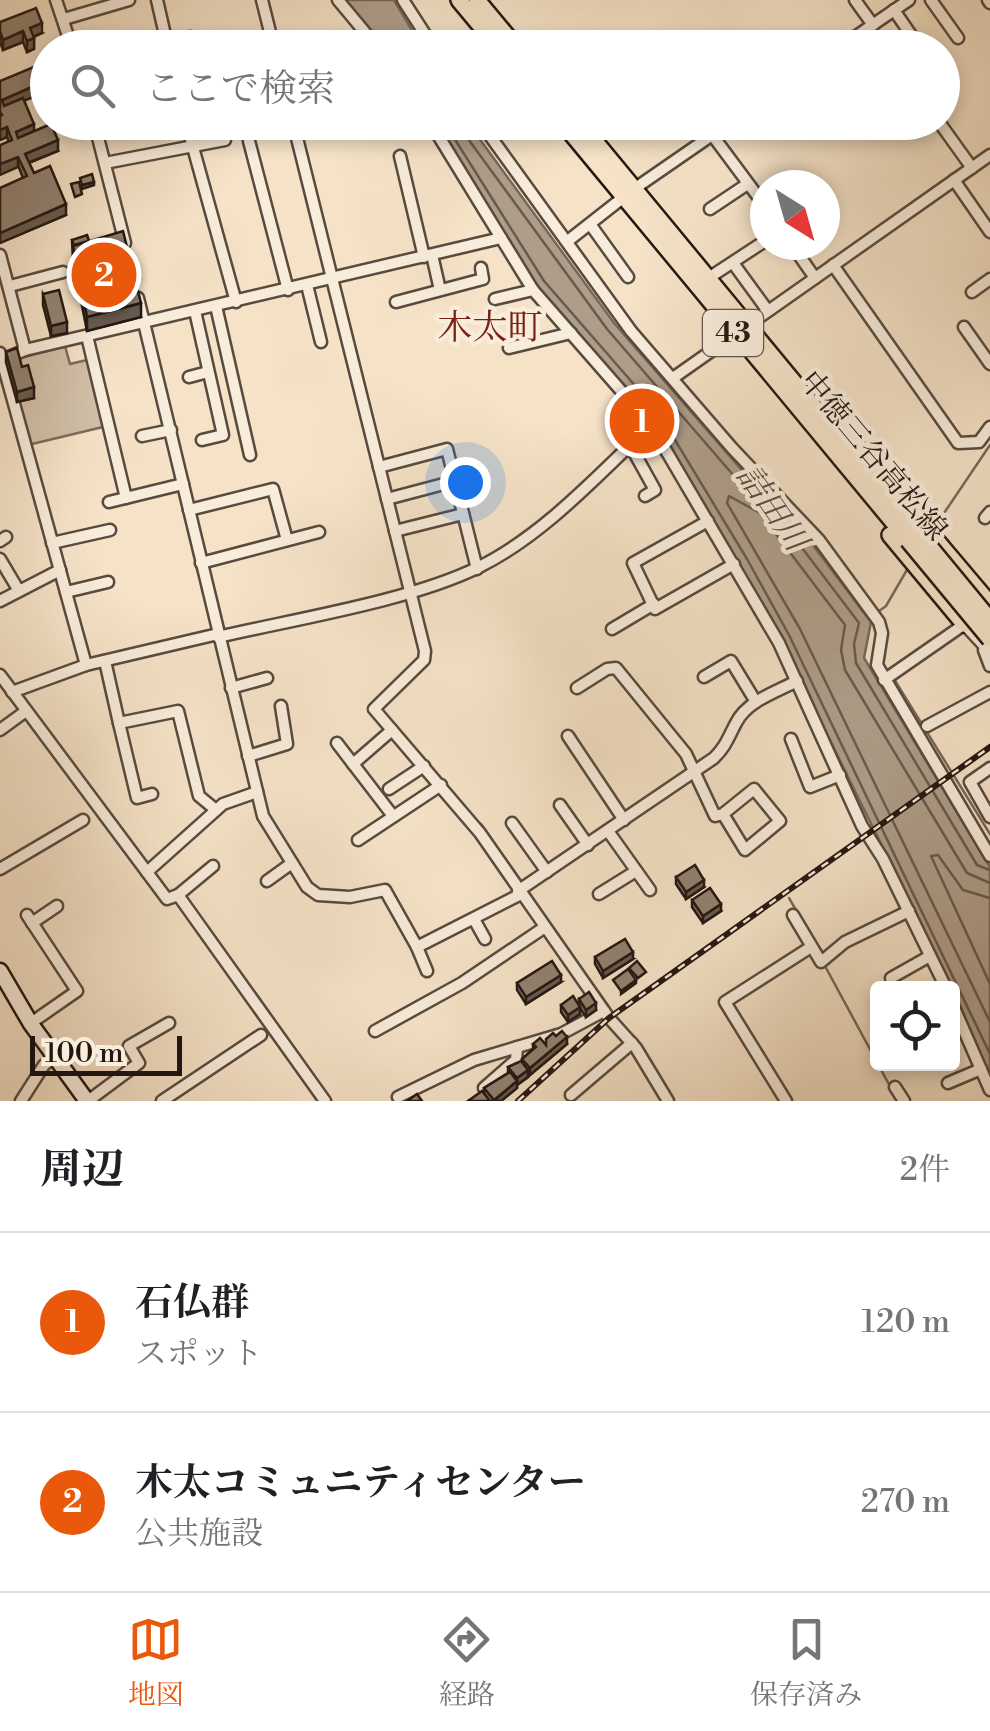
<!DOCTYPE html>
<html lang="ja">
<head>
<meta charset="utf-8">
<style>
  body { margin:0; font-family:"Libre Bodoni","Noto Serif JP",serif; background:#f2f2f2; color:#202124 }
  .controls { position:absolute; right:30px; bottom:30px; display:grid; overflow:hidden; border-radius:10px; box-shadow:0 5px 15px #0003 }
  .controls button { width:90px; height:90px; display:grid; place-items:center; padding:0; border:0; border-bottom:2px solid #e0e0e0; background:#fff; color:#202124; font:50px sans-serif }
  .compass { position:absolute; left:750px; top:170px; width:90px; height:90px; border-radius:50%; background:#fff; box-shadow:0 5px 15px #0003; rotate:143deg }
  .scale { position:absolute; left:30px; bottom:25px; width:152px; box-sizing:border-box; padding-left:10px; border:5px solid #241712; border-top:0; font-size:28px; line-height:35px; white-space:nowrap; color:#241712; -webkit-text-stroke:8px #f8ecdb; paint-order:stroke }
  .you { position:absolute; left:465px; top:482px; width:35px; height:35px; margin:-25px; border:8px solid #fff; border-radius:50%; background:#1a73e8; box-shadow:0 0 0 15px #1a73e833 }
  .badge { display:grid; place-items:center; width:65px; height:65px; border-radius:50%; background:#ea580c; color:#fff; font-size:32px; font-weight:700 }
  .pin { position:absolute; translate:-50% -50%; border:5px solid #fff; box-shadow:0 2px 10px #0006 }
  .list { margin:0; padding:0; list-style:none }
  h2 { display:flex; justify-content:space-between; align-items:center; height:130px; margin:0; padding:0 40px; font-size:42px }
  h2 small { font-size:32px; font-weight:400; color:#757577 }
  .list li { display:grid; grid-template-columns:65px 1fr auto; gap:30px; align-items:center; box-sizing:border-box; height:180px; padding:0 40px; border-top:2px solid #e0e0e0 }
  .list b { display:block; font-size:38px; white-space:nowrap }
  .list p { margin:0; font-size:32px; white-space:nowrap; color:#757577 }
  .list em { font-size:32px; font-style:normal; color:#757577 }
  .icon { flex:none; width:55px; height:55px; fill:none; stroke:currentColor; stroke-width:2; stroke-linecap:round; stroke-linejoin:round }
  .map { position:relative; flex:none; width:990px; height:1101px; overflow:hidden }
  .search { position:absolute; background:#fff; box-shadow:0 5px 15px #0003; left:30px; right:30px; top:30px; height:110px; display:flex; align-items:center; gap:25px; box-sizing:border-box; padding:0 35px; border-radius:55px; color:#757577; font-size:38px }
  .sheet { height:490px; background:#fff }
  nav { display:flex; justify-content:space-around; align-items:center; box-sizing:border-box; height:140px; border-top:2px solid #e0e0e0; background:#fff; font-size:28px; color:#757577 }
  nav a { display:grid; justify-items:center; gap:5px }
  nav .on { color:#ea580c }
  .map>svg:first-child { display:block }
  .green { fill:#d1bfa8; stroke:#7a6b5d; stroke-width:2.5 }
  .water { fill:#ae9d89; stroke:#776759; stroke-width:2.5 }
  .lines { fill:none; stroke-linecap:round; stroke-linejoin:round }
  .shore { stroke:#695a4e; stroke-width:2.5 }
  .stream { stroke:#776759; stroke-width:2.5 }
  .street-casing { stroke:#584a3f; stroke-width:15 }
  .secondary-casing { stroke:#241712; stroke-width:19 }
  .primary-casing { stroke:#241712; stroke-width:20 }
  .street { stroke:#f8ecdb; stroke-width:10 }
  .secondary { stroke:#f8ecdb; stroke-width:14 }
  .primary { stroke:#f5e2c7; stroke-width:15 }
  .rail-casing { stroke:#241712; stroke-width:6 }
  .rail { stroke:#f8ecdb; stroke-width:2.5; stroke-dasharray:8; stroke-linecap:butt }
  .primary-bridge-casing { stroke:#241712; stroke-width:20; stroke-linecap:butt }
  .primary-bridge { stroke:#f5e2c7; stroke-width:15 }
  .wall { fill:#7d6f60; stroke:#241712; stroke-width:2.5 }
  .shaded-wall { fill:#665a4e; stroke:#241712; stroke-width:2.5 }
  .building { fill:#918170; stroke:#241712; stroke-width:2.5 }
  .labels { text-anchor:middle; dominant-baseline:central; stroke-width:9; stroke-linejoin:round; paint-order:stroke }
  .shield { fill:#f8ecdb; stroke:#64574e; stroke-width:2.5 }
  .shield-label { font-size:28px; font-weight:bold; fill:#241712 }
  .street-label { font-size:30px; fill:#241712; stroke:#f8ecdb }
  .water-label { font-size:32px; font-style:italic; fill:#5b4d42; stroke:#f8ecdb }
  .quarter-label { font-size:35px; fill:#7a1f14; stroke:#f8ecdb }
</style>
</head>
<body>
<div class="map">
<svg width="990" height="1101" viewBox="0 0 990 1101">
  <rect width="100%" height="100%" fill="#f5e2c7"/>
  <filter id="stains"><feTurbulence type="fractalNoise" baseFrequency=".002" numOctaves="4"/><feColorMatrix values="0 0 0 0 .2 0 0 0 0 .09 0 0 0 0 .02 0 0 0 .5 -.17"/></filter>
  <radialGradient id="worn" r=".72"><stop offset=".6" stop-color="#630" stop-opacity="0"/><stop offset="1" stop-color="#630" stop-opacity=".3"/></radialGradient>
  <path class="green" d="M65,346L70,364L91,359L107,426L28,445L6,362Z"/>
  <g class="water">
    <path d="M343,0H394L422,47H381Z"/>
    <path d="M433,123H468L614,323L754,484L775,495L871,622L864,658L990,867V1080L952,988L780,639L650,418L536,288Z"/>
  </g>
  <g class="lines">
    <g class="shore">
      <path d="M444,122L544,281L658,412L747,559L789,635L990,1054"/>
      <path d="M461,122L463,132L607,329L747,491L768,503L859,623L854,644L856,663L977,865L990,870"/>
      <path d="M990,883L967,873L845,670L841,650L845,625L760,513L729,496L727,503L800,629L990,1022"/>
      <path d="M990,898L963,890L938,855L931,856L990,984"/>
    </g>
    <g class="stream">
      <path d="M934,528L990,445"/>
      <path d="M875,614L886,606L908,568"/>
      <path d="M894,679L990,834"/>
      <path d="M481,824L523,884"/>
      <path d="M527,891L609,1007"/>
      <path d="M789,898L796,910"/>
      <path d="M825,966L898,1101"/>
    </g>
    <g class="street-casing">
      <g id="street">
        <path d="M56,0L72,48"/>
        <path d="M157,0L168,48"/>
        <path d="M262,0L274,48"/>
        <path d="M338,0L378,48"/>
        <path d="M403,0L434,48"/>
        <path d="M855,0L873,25"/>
        <path d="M931,0L958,38"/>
        <path d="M988,0L990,3"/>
        <path d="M894,10L920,48"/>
        <path d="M64,19L129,0"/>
        <path d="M149,48L190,37"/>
        <path d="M839,48L909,0"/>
        <path d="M94,122L125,243"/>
        <path d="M186,122L236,302"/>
        <path d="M293,122L425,651L424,660L374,709L480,833L609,1018L636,1048L668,1101"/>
        <path d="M430,122L533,290L651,425L779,643L862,826L883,859L946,988"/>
        <path d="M480,122L631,331L732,448L819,540L879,622L882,633L877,665L990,856"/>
        <path d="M939,122L972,168"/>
        <path d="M713,136L765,206"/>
        <path d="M249,141L288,290"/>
        <path d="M400,156L424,257"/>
        <path d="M105,163L225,140"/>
        <path d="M954,180L990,232"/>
        <path d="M710,209L746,185"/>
        <path d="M590,224L628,277"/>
        <path d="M569,240L634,189L731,122"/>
        <path d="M792,245L815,278"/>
        <path d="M0,255L25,350"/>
        <path d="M432,255L440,290"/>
        <path d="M733,263L768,311"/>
        <path d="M833,265L958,443L979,442L990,427"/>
        <path d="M707,279L765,241"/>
        <path d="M307,285L321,342"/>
        <path d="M10,286L63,272"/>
        <path d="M972,292L990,279"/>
        <path d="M138,298L263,816L307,887L318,895L350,897L385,890L417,947"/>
        <path d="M495,299L533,290"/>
        <path d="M396,302L483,279L481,268"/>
        <path d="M216,306L250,455"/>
        <path d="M195,311L223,435L202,440"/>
        <path d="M964,327L990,364"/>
        <path d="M87,336L126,498"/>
        <path d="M509,348L571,333"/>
        <path d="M0,353L86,665"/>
        <path d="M0,361L25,350L501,238"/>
        <path d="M189,377L208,372"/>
        <path d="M673,378L990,155"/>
        <path d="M142,436L171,430"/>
        <path d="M630,445L655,490L645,496"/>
        <path d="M379,467L447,449L477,569"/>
        <path d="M387,499L455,481"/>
        <path d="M109,502L183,484"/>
        <path d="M189,510L273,489L287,540"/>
        <path d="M985,518L990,512"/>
        <path d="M708,521L633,563L655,609L734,564"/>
        <path d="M395,531L463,514"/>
        <path d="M0,541L6,537"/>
        <path d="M52,543L110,530"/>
        <path d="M0,559L19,591"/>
        <path d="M201,563L319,532"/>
        <path d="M66,592L108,582"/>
        <path d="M0,601L60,570"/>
        <path d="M964,624L990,652"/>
        <path d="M612,629L654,604"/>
        <path d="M218,637C295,619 410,601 479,567C544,535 599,474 651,425"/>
        <path d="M984,650L990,666"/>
        <path d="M105,661L119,723L178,711L199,796L216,810"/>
        <path d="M0,675L167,899L178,895"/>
        <path d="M704,677L731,661L756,702"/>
        <path d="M884,680L969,621"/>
        <path d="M231,688L267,678"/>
        <path d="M577,688L607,669L616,668L686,754L715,816L723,814L745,850L780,821L754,789L723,814"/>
        <path d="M12,692L86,665L218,634"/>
        <path d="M119,723L137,798L152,794"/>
        <path d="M927,726L990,692"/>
        <path d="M0,730L26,711"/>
        <path d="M568,736L624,820"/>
        <path d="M791,739L810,787L840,775"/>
        <path d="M337,743L393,816"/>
        <path d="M248,756L287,744L281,706"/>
        <path d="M353,764L392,730"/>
        <path d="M990,768L970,782L990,817"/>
        <path d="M389,789L424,766"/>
        <path d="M560,805L588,845"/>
        <path d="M512,823L547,872"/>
        <path d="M608,831L650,890"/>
        <path d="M358,840L441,785"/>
        <path d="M213,866L178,895L325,1101"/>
        <path d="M0,869L83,820"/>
        <path d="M147,872L223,804L257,792"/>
        <path d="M267,881L292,863"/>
        <path d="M518,891L714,758C726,746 728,738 736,723C747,701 776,692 797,681"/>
        <path d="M599,894L636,871"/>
        <path d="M27,915L77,991L31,1023"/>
        <path d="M793,915L821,962L845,942L909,911"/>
        <path d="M475,921L485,939"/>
        <path d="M32,923L57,906"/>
        <path d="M427,971L417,947L521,894"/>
        <path d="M891,978L930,956"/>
        <path d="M952,1003L990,1090"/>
        <path d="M878,1016V1018"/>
        <path d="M375,1031L462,983L545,927"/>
        <path d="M948,1083L981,1069"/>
        <path d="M895,1087L904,1101"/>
        <path d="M484,1088L516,1060L517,1047"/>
        <path d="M571,1095L632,1043"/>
        <path d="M398,1097L474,1060L561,1034L604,1011"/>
        <path d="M21,1101L44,1065L55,1057"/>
        <path d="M88,1101L139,1063L129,1046L169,1023"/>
        <path d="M162,1101L261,1035"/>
        <path d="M786,1101L725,1002L811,947"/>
      </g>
    </g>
    <g class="secondary-casing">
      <path id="secondary" d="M0,971L31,1024L87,1101"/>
    </g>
    <g class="primary-casing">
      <g id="primary">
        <path d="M459,0L499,48"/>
        <path d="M477,0L517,48"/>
        <path d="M562,122L908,540"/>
        <path d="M579,122L915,529"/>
        <path d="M828,412L990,604"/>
        <path d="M890,535L964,624"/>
      </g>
    </g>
    <use href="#street" class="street"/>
    <use href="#secondary" class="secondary"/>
    <use href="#primary" class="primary"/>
    <g class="rail-casing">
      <path id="rail" d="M518,1101L609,1018L990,747"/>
    </g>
    <use href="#rail" class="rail"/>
    <g class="primary-bridge-casing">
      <g id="primary-bridge">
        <path d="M915,529L990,620"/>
        <path d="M908,540L990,639"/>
      </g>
    </g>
    <use href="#primary-bridge" class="primary-bridge"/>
  </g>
  <g class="wall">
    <path d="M0,22L42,33L34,37V49L27,52L23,42L3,50L0,42Z"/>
    <path d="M0,81L24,101L34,131L58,151L29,163L34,173L66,215L0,243V188L23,178L7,137L0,140Z"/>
    <path d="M72,240L89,241L141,317L87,331L73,260Z"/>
    <path d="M43,294L67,333L51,336L43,305Z"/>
    <path d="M6,352L22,367L34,398L17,402L6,362Z"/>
    <path d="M676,877L704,887L686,899L676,884Z"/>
    <path d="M692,900L721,911L703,923L692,907Z"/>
    <path d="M595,957L633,959L603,978L595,964Z"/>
    <path d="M561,982L526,1004L517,990V983Z"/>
    <path d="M579,999L596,1010L586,1017L580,1008V1014L568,1022L561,1012V1005H579Z"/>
    <path d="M556,1036L567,1044L530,1075L528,1072V1077L517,1085V1088L501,1101H468L484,1094V1088L508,1073V1067L522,1063V1059L533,1049V1044L546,1045Z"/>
  </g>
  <g class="shaded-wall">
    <path d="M42,23V33L30,38V28Z"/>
    <path d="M23,31V42L3,50V40Z"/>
    <path d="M34,38V49L27,52V41Z"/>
    <path d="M48,80V91L2,110V100Z"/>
    <path d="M34,124V134L16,142V132Z"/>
    <path d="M7,127V137L0,140V130Z"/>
    <path d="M58,140V151L25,164V154Z"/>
    <path d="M18,157V167L0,175V164Z"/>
    <path d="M94,182V185L82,189V185Z"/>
    <path d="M66,204V215L0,243V233Z"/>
    <path d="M141,303V317L87,331V317Z"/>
    <path d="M67,322V333L51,336V326Z"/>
    <path d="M34,387V398L17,402V392Z"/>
    <path d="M704,880V887L686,899V892Z"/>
    <path d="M721,904V911L703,923V916Z"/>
    <path d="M633,952V959L603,978V971Z"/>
    <path d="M561,975V982L526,1004V997Z"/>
    <path d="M636,980V983L621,994V991Z"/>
    <path d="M596,1003V1010L586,1017V1010Z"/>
    <path d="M580,1007V1014L568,1022V1015Z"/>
    <path d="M567,1037V1044L530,1075V1068Z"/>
    <path d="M528,1070V1077L517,1085V1078Z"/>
    <path d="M517,1081V1088L501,1101H494Z"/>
  </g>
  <g class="building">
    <path d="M36,8L42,23L30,28L34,38L27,41L23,31L3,40L0,31V22Z"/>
    <path d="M48,61V80L2,100L4,106L23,98L34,124L16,132L18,138L51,124L58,140L25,154L34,173L50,166L66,204L0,233V188L27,176L18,157L0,164V145L12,140L7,127L0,130V116L2,115L0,112V81Z"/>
    <path d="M92,174L94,182L82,185L80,178Z"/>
    <path d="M79,182L82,194L75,197L71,184Z"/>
    <path d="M123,231L141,303L87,317L73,246Z"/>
    <path d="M87,235L89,241L74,245L72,240Z"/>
    <path d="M59,290L67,322L51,326L43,294Z"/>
    <path d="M17,348L22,367L28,365L34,387L17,392L6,352Z"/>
    <path d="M695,865L704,880L686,892L676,877Z"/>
    <path d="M710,888L721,904L703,916L692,900Z"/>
    <path d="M625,939L633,952L603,971L595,957Z"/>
    <path d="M552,961L561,975L526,997L517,983Z"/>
    <path d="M637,961L646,972L638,978L629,968Z"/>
    <path d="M628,969L636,980L621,991L613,980Z"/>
    <path d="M589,992L596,1003L586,1010L579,999Z"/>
    <path d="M573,996L580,1007L568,1015L561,1005Z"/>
    <path d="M562,1031L567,1037L530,1068L522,1059L536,1047L533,1044L540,1038L546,1045V1039L553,1033L556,1036Z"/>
    <path d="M521,1061L528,1070L517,1078L508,1067Z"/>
    <path d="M510,1072L517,1081L494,1100L484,1088Z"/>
    <path d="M482,1091L490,1101H468Z"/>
    <path d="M417,1094L422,1101H407Z"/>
  </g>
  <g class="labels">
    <rect class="shield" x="703" y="310" width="60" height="46" rx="8"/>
    <g class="shield-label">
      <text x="733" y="333">43</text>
    </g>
    <g class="street-label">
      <text transform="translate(873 456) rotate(50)">中徳三谷高松線</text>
    </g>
    <g class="water-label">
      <text transform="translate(772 508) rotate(55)">詰田川</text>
    </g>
    <g class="quarter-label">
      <text x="490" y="328">木太町</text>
    </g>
  </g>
  <rect width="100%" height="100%" filter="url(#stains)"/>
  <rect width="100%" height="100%" fill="url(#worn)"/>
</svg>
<div class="controls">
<button><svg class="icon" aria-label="locate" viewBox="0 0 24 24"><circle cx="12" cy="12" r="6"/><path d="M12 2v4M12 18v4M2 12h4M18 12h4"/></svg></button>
</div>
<svg class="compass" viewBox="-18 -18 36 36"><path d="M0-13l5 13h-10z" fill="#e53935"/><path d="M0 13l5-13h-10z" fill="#757577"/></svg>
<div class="scale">100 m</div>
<div class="you"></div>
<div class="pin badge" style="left:642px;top:421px">1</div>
<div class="pin badge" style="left:104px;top:275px">2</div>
<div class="search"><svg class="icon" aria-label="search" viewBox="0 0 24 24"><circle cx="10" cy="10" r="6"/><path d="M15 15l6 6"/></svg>ここで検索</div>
</div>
<section class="sheet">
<h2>周辺<small>2件</small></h2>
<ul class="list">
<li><span class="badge">1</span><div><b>石仏群</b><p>スポット</p></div><em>120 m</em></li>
<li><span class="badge">2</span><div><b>木太コミュニティセンター</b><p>公共施設</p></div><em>270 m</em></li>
</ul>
</section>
<nav>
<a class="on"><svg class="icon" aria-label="map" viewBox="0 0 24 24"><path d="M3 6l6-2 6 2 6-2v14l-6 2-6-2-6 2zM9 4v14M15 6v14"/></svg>地図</a>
<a><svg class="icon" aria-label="directions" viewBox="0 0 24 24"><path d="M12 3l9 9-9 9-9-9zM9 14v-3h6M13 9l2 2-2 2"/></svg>経路</a>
<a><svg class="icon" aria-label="saved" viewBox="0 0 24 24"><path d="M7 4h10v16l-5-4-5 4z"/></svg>保存済み</a>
</nav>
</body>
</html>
